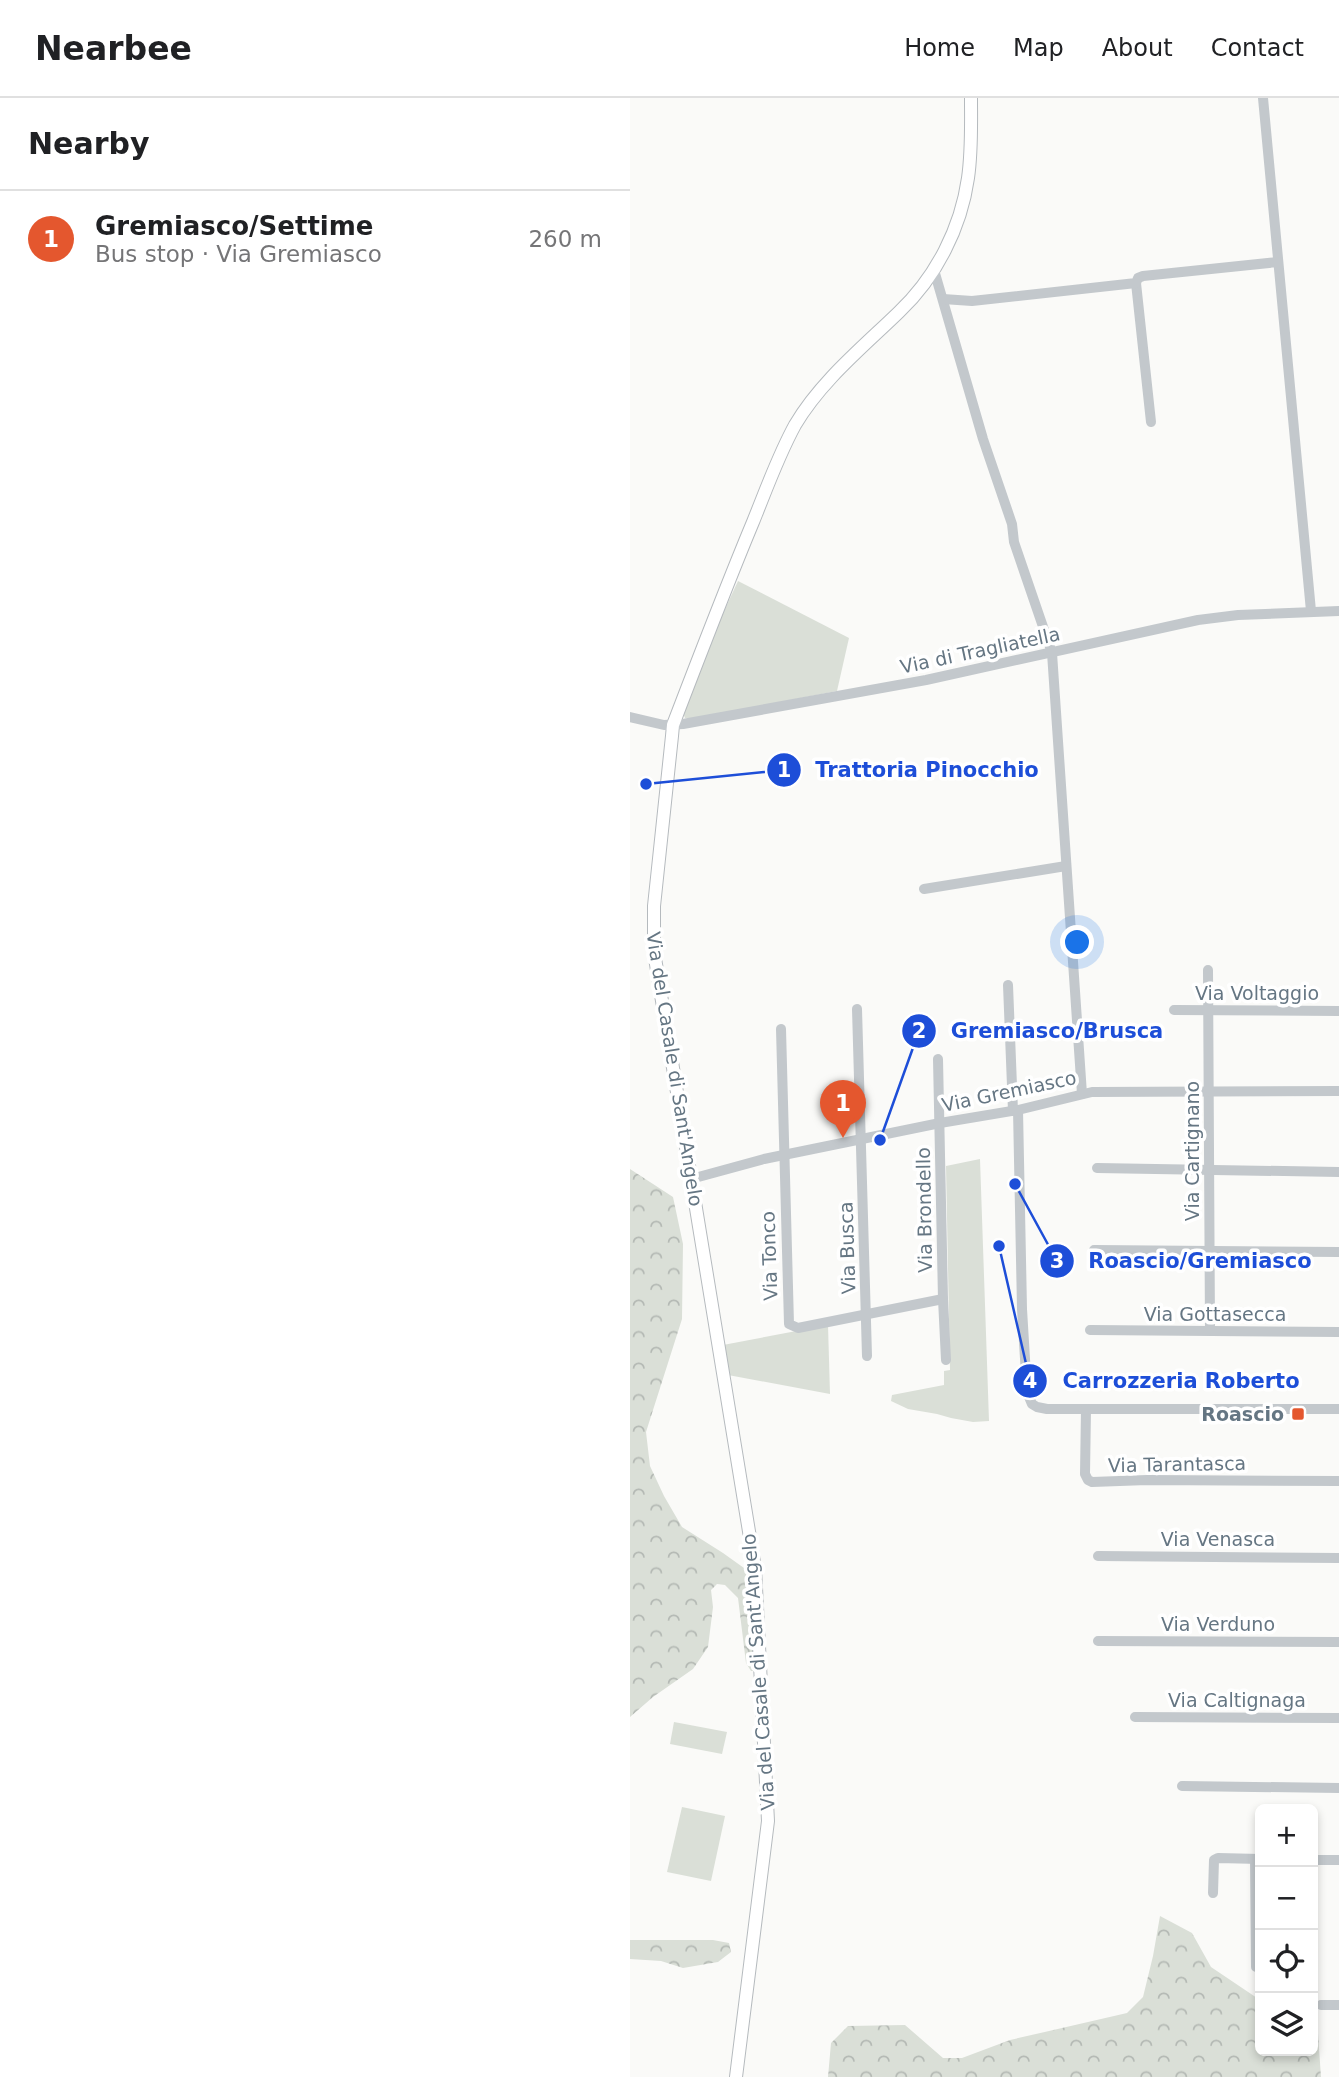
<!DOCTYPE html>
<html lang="en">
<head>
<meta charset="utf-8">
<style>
  body { margin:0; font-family:"DejaVu Sans",sans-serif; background:#f2f2f2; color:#202124 }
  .controls { position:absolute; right:21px; bottom:21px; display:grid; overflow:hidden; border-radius:10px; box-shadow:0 4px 10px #0003 }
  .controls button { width:63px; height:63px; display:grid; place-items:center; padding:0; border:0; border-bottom:2px solid #e0e0e0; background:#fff; color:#202124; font:35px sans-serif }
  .you { position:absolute; left:448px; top:845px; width:24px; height:24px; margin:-18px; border:5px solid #fff; border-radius:50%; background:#1a73e8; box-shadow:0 0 0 10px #1a73e833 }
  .badge { display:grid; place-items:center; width:46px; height:46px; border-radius:50%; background:#e4572e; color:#fff; font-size:23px; font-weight:700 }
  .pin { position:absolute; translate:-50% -58px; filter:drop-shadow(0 2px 4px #0008) }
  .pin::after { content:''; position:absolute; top:37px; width:24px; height:21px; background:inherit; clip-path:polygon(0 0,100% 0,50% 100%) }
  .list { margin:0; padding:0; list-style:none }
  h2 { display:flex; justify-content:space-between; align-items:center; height:91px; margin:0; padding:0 28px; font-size:30px }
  h2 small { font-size:23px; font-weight:400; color:#757577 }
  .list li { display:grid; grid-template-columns:46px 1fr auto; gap:21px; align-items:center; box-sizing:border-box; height:98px; padding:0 28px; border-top:2px solid #e0e0e0 }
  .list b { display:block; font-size:26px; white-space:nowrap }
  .list p { margin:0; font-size:23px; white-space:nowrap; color:#757577 }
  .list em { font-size:23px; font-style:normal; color:#757577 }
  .icon { flex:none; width:38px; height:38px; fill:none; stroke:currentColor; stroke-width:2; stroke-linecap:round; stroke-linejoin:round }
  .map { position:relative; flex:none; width:709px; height:1979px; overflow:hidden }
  header { display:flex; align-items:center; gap:42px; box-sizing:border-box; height:98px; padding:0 35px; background:#fff; border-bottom:2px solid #e0e0e0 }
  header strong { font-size:33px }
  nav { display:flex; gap:38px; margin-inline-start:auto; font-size:24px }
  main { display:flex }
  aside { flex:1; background:#fff }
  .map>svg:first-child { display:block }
  .grass { fill:#dadfd7 }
  .forest { fill:url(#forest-crowns) }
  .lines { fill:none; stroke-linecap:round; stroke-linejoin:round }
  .major-casing { stroke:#b5babe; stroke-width:14 }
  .minor { stroke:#c3c8cc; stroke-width:10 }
  .major { stroke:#fff; stroke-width:12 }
  .poi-dot { fill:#e4572e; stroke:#fff; stroke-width:2.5 }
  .labels { text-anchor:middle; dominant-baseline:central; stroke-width:7; stroke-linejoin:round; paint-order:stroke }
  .street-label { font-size:19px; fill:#657683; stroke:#fff }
  .poi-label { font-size:19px; font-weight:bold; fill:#657683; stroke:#fff; text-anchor:end }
  .leader { fill:none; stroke:#1d4ed8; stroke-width:2.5 }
  .callout-dot { fill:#1d4ed8; stroke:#fff; stroke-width:2.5 }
  .mark-label { font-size:21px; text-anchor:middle; font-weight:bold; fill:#fff }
  .callout-label { font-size:21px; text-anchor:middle; font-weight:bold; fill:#1d4ed8; stroke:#fff; stroke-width:7; stroke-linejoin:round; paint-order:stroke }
</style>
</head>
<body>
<header>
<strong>Nearbee</strong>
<nav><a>Home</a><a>Map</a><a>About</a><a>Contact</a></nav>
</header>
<main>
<aside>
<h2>Nearby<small></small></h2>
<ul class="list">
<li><span class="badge">1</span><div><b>Gremiasco/Settime</b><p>Bus stop · Via Gremiasco</p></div><em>260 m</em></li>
</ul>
</aside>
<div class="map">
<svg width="709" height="1979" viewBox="0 0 709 1979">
  <defs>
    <pattern id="forest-crowns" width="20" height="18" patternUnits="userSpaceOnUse" patternTransform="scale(1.75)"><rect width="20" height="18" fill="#dadfd7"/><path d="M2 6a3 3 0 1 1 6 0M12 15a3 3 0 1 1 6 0" fill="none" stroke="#b4b9b4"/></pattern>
  </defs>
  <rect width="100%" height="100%" fill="#fafaf8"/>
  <g class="grass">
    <path d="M108,483L219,540L207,593L63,621L55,620L53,615L75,554Z"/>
    <path d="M350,1061L359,1323L343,1324L321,1320L307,1316L278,1311L261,1303L262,1297L314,1287V1273L320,1272L316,1068Z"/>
    <path d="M198,1227L200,1296L98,1277L93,1247Z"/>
    <path d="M44,1624L97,1634L92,1656L40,1646Z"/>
    <path d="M52,1709L95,1718L81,1783L37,1774Z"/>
  </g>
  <g class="forest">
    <path d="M0,1071L43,1099L53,1146L52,1221L16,1334L20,1368L34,1398L52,1429L93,1455L114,1470L119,1481L121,1498L126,1573H121L116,1565L108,1500L95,1487L87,1486L81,1492L83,1509L78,1549L63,1571L23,1599L0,1619Z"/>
    <path d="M530,1818L562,1835L581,1869L630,1902V1953H683V1920L687,1921L691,1979H198L201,1945L218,1928L275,1927L313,1960H332L380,1942L497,1915L513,1899L523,1858Z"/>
    <path d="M0,1842H83L99,1845L101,1854L88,1864L53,1870L31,1863L0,1861Z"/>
  </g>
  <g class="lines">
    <g class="major-casing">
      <path id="major" d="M106,1979L138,1723L125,1470L24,854V808L42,638L43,627C69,559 95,491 123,424C136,392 148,358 165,327C191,283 233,249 269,214C306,179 331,130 338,80C342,53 341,26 341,0"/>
    </g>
    <g class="minor">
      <path d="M633,0L681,513"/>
      <path d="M304,172L353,341L382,426L384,444L422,555L452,996"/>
      <path d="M506,185L521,324"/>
      <path d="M313,201L342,203L506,185L508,180L513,178L648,164"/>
      <path d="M0,619L34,627L53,626L296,582L568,522L608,517L709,513"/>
      <path d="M294,791L436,768"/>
      <path d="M578,872L580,1233"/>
      <path d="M378,887L383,1013"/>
      <path d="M227,911L237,1258"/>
      <path d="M544,912L709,913"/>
      <path d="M151,931L159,1226L168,1230L313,1201"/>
      <path d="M308,961L313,1201L316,1262"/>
      <path d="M388,1012L392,1211L397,1294L402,1306L407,1309L417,1311H709"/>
      <path d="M467,1070L709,1074"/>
      <path d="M61,1081L134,1061L310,1025L388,1012L462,994L709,993"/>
      <path d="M464,1152L709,1154"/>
      <path d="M460,1232L709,1234"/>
      <path d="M456,1311L455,1376L458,1382L462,1384L517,1382L709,1383"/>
      <path d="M468,1458L709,1460"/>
      <path d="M468,1543L709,1544"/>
      <path d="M505,1619L709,1620"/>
      <path d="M552,1688L709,1690"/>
      <path d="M625,1761L626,1869"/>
      <path d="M683,1762H709"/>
      <path d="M583,1795L584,1762L588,1760L630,1761"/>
      <path d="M691,1907H709"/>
    </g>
    <use href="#major" class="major"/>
  </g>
  <rect class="poi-dot" x="661" y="1309" width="14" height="14" rx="3.5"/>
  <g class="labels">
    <g class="street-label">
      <text transform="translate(350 552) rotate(-12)">Via di Tragliatella</text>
      <text x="627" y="895">Via Voltaggio</text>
      <text transform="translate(45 971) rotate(81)">Via del Casale di Sant'Angelo</text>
      <text transform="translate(379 993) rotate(-12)">Via Gremiasco</text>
      <text transform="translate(562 1053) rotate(-90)">Via Cartignano</text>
      <text transform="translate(294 1112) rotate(-91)">Via Brondello</text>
      <text transform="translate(217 1150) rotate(-92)">Via Busca</text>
      <text transform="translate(139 1158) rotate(-92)">Via Tonco</text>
      <text x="585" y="1216">Via Gottasecca</text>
      <text transform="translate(547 1366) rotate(-1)">Via Tarantasca</text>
      <text x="588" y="1441">Via Venasca</text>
      <text x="588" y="1526">Via Verduno</text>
      <text transform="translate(128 1574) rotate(-94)">Via del Casale di Sant'Angelo</text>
      <text x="607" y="1602">Via Caltignaga</text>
    </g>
    <g class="poi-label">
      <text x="654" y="1316">Roascio</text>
    </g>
  </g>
  <path class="leader" d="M16 686L154 672M250 1042L289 933M385 1086L427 1163M369 1148L400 1283"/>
  <g class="callout-dot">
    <circle cx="16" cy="686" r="7"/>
    <circle cx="250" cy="1042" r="7"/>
    <circle cx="385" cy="1086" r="7"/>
    <circle cx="369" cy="1148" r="7"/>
    <circle cx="154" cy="672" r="18"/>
    <circle cx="289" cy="933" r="18"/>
    <circle cx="427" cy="1163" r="18"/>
    <circle cx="400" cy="1283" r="18"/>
  </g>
  <g class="mark-label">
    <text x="154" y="679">1</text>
    <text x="289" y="940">2</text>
    <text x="427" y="1170">3</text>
    <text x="400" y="1290">4</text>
  </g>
  <g class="callout-label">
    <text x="297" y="679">Trattoria Pinocchio</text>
    <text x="427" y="940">Gremiasco/Brusca</text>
    <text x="570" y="1170">Roascio/Gremiasco</text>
    <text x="551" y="1290">Carrozzeria Roberto</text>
  </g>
</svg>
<div class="controls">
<button>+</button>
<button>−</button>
<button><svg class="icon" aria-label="locate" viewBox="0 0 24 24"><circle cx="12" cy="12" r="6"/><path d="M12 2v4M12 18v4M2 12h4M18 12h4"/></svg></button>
<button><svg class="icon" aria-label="layers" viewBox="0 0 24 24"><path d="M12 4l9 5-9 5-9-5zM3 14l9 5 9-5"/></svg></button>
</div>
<div class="you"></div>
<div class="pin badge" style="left:213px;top:1040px">1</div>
</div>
</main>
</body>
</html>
